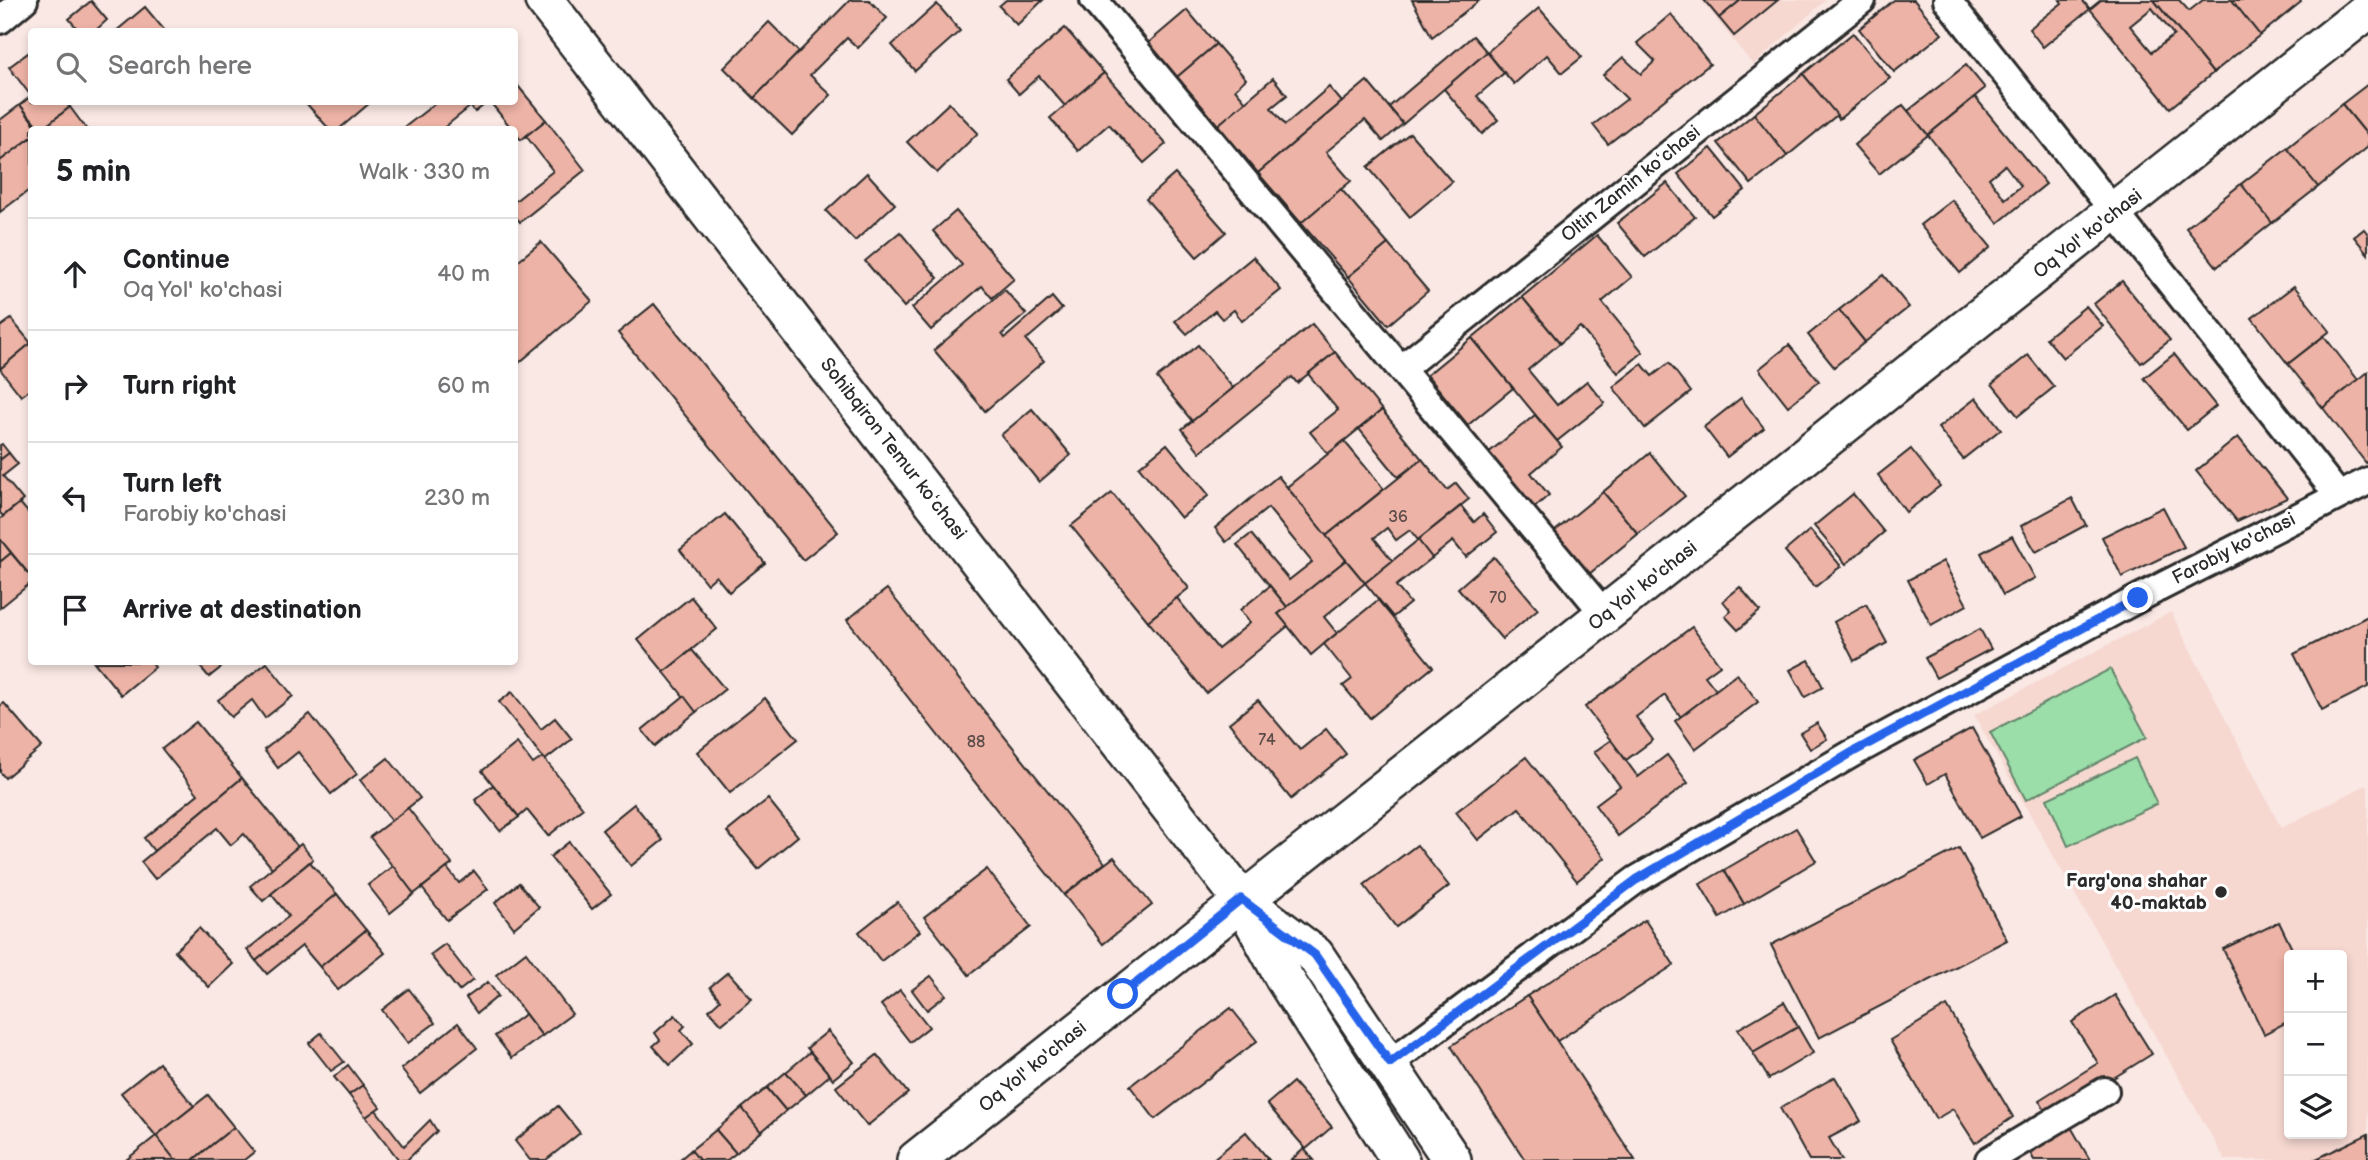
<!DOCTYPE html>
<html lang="en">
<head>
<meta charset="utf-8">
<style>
  body { margin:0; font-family:"Balsamiq Sans",sans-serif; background:#f2f2f2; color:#202124 }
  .controls { position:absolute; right:21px; bottom:21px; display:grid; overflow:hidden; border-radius:7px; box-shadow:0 4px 10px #0003 }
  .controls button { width:63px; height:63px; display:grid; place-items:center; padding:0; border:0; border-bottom:2px solid #e0e0e0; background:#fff; color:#202124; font:35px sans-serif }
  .stop { position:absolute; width:21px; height:21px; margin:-16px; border:5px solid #2563eb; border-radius:50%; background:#fff }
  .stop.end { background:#2563eb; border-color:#fff; box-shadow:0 2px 7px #0008 }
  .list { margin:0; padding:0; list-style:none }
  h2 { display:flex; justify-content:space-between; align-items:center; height:91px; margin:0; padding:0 28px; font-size:30px }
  h2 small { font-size:23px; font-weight:400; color:#757577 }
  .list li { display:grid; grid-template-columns:46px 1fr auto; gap:21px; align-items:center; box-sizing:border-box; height:112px; padding:0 28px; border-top:2px solid #e0e0e0 }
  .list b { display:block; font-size:26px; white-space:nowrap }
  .list p { margin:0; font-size:23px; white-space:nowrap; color:#757577 }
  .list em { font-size:23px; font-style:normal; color:#757577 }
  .icon { flex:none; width:38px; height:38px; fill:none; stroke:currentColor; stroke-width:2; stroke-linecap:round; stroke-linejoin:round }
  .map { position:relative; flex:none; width:2368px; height:1160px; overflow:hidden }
  .search { position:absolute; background:#fff; box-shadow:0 4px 10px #0003; left:28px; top:28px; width:490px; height:77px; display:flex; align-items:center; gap:18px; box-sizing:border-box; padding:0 24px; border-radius:7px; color:#757577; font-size:26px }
  .panel { position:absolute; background:#fff; box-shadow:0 4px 10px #0003; left:28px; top:126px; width:490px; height:539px; border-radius:7px }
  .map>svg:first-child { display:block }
  .built { fill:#f6d8d1; fill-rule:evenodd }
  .green { fill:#9bdeaa; stroke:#63846a; stroke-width:2 }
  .building { fill:#edb3a6; stroke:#2b2b2b; stroke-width:2; fill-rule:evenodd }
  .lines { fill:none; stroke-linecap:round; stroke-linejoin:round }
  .street-casing { stroke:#2b2b2b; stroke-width:32 }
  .secondary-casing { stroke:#2b2b2b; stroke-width:42 }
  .street { stroke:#fff; stroke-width:26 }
  .secondary { stroke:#fff; stroke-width:37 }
  .route { stroke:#2563eb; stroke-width:9 }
  .poi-dot { fill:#2b2b2b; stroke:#fff; stroke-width:2.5 }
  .labels { text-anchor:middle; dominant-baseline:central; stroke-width:6; stroke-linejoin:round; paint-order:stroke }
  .number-label { font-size:16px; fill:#5c4d4a }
  .street-label { font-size:19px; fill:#2b2b2b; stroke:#fff }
  .poi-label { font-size:19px; font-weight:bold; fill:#2b2b2b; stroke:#fff; text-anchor:end }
</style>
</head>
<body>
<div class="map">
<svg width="2368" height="1160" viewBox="0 0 2368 1160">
  <rect width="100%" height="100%" fill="#fae8e4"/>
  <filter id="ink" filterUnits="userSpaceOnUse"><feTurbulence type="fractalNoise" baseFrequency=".0143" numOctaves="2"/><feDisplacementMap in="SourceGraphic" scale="14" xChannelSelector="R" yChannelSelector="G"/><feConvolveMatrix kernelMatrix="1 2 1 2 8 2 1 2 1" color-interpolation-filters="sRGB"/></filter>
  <g filter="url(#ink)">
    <g class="built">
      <path d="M1701,0H1826L1753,65Z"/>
      <path d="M2171,612L2281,828L2368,784V1160H2225L1974,715ZM2289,955H2342V1134H2289Z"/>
    </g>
    <g class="green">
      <path d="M2110,669L2147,737L2026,800L1990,732Z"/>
      <path d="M2135,758L2157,804L2068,846L2047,799Z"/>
    </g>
    <g class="building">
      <path d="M850,0H869L887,18L858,48L847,38L810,75L831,95L792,135L754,98Z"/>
      <path d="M1006,0H1043L1017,25L999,6Z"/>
      <path d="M1412,0H1480L1432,37Z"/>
      <path d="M1704,0H1741L1719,18Z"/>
      <path d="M1741,0H1778L1734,36L1719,18Z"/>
      <path d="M1894,0H1914L1942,34L1894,72L1859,29Z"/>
      <path d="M2060,0H2082L2090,9L2043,47L2029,29L2062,3Z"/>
      <path d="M2101,0H2154L2213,73L2170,108L2090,9ZM2152,8L2174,35L2152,52L2130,26Z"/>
      <path d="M2154,0H2179L2189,11L2203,0H2232L2260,35L2213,73Z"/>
      <path d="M2232,0H2300L2301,2L2260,35Z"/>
      <path d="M91,1L107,20L94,32H80L69,19Z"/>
      <path d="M937,4L960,31L915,71L892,45Z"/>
      <path d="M145,7L166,32H115Z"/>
      <path d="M1539,8L1582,57L1562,73L1547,55L1514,84L1487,52Z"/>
      <path d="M1187,10L1216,44L1177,77L1148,43Z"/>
      <path d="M1671,14L1710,64L1608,144L1593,125L1627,99L1603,75L1623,57L1641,74L1655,61L1637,43Z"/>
      <path d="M769,22L799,52L754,98L724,68Z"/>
      <path d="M1065,28L1104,73L1065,106L1039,76L1019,94L1006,79Z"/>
      <path d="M1853,33L1890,78L1839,119L1803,74Z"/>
      <path d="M1473,36L1487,52L1403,124L1389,107Z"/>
      <path d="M1216,44L1246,79L1235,89L1246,102L1218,125L1177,77Z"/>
      <path d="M1487,52L1504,73L1477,96L1498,120L1482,134L1444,89Z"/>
      <path d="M28,53L32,58V102H65L70,107L41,130L20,105L31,96L9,67Z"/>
      <path d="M1966,65L1985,88L1928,135L1908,111Z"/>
      <path d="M1104,73L1166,144L1144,163L1109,124L1078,151L1050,118Z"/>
      <path d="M1803,74L1837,115L1787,156L1754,114Z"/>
      <path d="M1273,78L1287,95L1271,108L1285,125L1329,87L1342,102L1258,173L1218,125Z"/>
      <path d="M514,81L546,120L521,140L490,102H514Z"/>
      <path d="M1367,81L1403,124L1383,141L1365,120L1326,152L1351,181L1301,223L1258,173Z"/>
      <path d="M2368,84V136L2342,104Z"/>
      <path d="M1975,97L2046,184L1998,223L1928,135ZM2005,165L2021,186L2005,199L1989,178Z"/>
      <path d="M305,102H371L338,130H330Z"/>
      <path d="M437,102H467L471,106L441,130H401Z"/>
      <path d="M467,102H488L475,112Z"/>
      <path d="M949,103L978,133L937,173L907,142Z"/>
      <path d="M2342,104L2368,136V147L2318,187L2287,148Z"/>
      <path d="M20,105L39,130H32V137L0,161V120Z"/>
      <path d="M1903,105L1928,135L1879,174L1854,145Z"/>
      <path d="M70,107L87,130H41Z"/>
      <path d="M1754,114L1787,156L1751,184L1718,143Z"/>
      <path d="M546,120L585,170L520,222L514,215V202L553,171L526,136Z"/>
      <path d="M1410,133L1452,182L1410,217L1368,167Z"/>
      <path d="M32,137V188L0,212V161Z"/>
      <path d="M1711,148L1745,190L1712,216L1678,174Z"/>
      <path d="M2287,148L2318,187L2272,223L2241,184Z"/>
      <path d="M867,173L895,204L855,241L826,211Z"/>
      <path d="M1175,174L1226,232L1197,257L1146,199Z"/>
      <path d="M1667,183L1695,217L1645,257L1617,223Z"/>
      <path d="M2241,184L2272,223L2217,267L2186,228Z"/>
      <path d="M1341,189L1388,244L1348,277L1301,223Z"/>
      <path d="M1952,200L1991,247L1960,273L1920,225Z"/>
      <path d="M956,211L1014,279L992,298L982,286L931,330L912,308L962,265L933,231Z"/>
      <path d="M2364,229L2368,234V254L2354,237Z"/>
      <path d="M900,232L938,278L904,307L865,261Z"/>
      <path d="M1597,235L1632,277L1602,302L1643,352L1618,373L1580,327L1560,343L1522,297Z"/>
      <path d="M541,242L592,301L514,367V264Z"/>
      <path d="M1388,244L1428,291L1388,325L1348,277Z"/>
      <path d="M1253,257L1281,290L1242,321L1234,310L1222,319L1215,311L1187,334L1175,321Z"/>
      <path d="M1883,275L1909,307L1865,342L1839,310Z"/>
      <path d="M2122,281L2170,340L2141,363L2094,304Z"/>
      <path d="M2294,286L2330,331L2288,364L2252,318Z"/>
      <path d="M1005,290L1026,314L1002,334L1005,338L1052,297L1062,309L1026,340L1044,361L985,411L934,350Z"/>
      <path d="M1522,297L1560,343L1528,370L1557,405L1587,381L1605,403L1557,441L1472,338Z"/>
      <path d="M654,304L838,532L803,560L618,333Z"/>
      <path d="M2086,306L2103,326L2063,358L2046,338Z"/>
      <path d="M1839,310L1865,342L1834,367L1808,335Z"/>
      <path d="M11,319L31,343L0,369V327Z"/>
      <path d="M1312,324L1335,352L1297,383L1292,377L1200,452L1182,429Z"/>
      <path d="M2324,336L2358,380L2323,408L2288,364Z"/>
      <path d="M1472,338L1513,388L1468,425L1427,375Z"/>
      <path d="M31,343L32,388L21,396L0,369Z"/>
      <path d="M1198,345L1233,388L1192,421L1157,378Z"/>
      <path d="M1789,345L1819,381L1788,406L1759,369Z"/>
      <path d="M1335,352L1382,410L1328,454L1310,432L1338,410L1308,374Z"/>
      <path d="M2174,354L2216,406L2187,430L2144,378Z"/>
      <path d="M2028,355L2054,387L2018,416L1992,384Z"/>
      <path d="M1669,363L1691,392L1645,428L1613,387L1642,364L1652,376Z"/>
      <path d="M2368,372V462L2366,463L2323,408Z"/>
      <path d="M1741,398L1764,428L1727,457L1704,427Z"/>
      <path d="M1976,398L2001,429L1963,459L1938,428Z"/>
      <path d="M1032,409L1071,455L1039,482L1001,435Z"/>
      <path d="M1382,410L1422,459L1398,477L1359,429Z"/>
      <path d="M1535,415L1562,447L1531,473L1549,495L1533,509L1487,454Z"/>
      <path d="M2238,437L2287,498L2237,521L2196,471Z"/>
      <path d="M1344,441L1384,489L1326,536L1287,487Z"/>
      <path d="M2,444L9,453L0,460V445Z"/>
      <path d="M1167,444L1209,495L1181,518L1139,467Z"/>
      <path d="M1911,449L1940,486L1906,512L1878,475Z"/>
      <path d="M9,453L18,464L3,476L23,500L3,516L0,513V460Z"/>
      <path d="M1650,453L1685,496L1638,534L1603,492Z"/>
      <path d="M1422,459L1447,490L1456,483L1469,499L1418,540L1410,530L1396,540L1387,528L1374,538L1393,561L1365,583L1326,536Z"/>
      <path d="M1278,476L1346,560L1287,607L1237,545L1251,534L1289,580L1312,562L1268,508L1226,542L1215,528Z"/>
      <path d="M1603,492L1638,534L1589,574L1554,532Z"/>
      <path d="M1112,493L1189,588L1148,621L1071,526Z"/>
      <path d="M1853,494L1884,532L1846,564L1814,526Z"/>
      <path d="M2072,498L2086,525L2036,552L2021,526Z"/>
      <path d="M20,503L32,517V578L0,539V519Z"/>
      <path d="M1461,506L1474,522L1483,514L1497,532L1466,557L1453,541L1432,558L1418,540Z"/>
      <path d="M2163,507L2184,547L2122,577L2102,537Z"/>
      <path d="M725,514L765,563L729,592L716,576L707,584L680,550Z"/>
      <path d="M1810,530L1841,566L1815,587L1785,551Z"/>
      <path d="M2012,536L2035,578L2003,595L1981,553Z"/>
      <path d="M0,539L11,553L0,562Z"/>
      <path d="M1418,540L1432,558L1396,586L1410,603L1393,617L1365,583Z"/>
      <path d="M11,553L32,578V582L0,608V562Z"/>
      <path d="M1494,557L1538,609L1502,639L1458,588Z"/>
      <path d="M1346,560L1365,583L1324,617L1337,633L1311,655L1278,614Z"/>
      <path d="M1943,561L1967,605L1931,625L1908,580Z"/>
      <path d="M1270,586L1287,607L1278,614L1288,626L1206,693L1148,621L1177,598L1218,649L1250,623L1240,610Z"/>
      <path d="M1740,587L1760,611L1738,630L1725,616L1731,611L1723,601Z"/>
      <path d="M887,589L1105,863L1064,895L847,620Z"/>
      <path d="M691,597L717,629L664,672L638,640Z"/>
      <path d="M1378,600L1433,667L1370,718L1343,686L1352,679L1324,644Z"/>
      <path d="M1866,604L1887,643L1854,661L1834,622Z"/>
      <path d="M2368,616V687L2322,710L2294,654Z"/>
      <path d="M1692,627L1720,665L1705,676L1716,690L1681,717L1665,695L1636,717L1653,740L1626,760L1585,707Z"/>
      <path d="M1980,629L1991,649L1936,678L1925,658Z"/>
      <path d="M692,650L725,689L696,712L664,672Z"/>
      <path d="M1809,660L1823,687L1805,697L1790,670Z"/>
      <path d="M94,662H151L155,667L121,695Z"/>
      <path d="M196,662H228L209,677Z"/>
      <path d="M267,663L293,696L265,718L252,700L231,717L218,700Z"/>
      <path d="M1737,674L1758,702L1695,749L1675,721Z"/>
      <path d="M512,692L541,729L555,718L572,739L545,760L499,702Z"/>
      <path d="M684,696L696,712L655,746L642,730Z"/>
      <path d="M765,698L798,739L730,793L697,752Z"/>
      <path d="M1258,700L1300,750L1326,729L1346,754L1291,799L1229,723Z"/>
      <path d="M4,703L42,747L5,778L0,772V706Z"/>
      <path d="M310,714L357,774L331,794L298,752L278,768L264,750Z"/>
      <path d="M196,722L242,778L154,851L144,838L198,794L162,749Z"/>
      <path d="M1817,723L1827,739L1810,749L1800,733Z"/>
      <path d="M1972,728L2021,816L1980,838L1945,774L1928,784L1914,760Z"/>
      <path d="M1611,740L1638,777L1667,755L1688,783L1618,836L1595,805L1620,786L1594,752Z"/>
      <path d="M517,743L533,764L543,757L583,808L548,836L527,810L519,817L482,771Z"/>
      <path d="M1526,757L1605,858L1577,881L1519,808L1478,840L1456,812Z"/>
      <path d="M388,758L420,798L392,821L360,780Z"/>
      <path d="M242,778L298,847L272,868L244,834L231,845L217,828L155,879L141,862Z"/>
      <path d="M493,785L519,817L500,831L475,800Z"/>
      <path d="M768,799L798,836L758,869L727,832Z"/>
      <path d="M634,804L663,840L631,866L602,830Z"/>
      <path d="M408,808L452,864L414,894L370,837Z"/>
      <path d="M1796,828L1816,861L1744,904L1724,870Z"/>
      <path d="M569,842L611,894L592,909L550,857Z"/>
      <path d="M301,844L313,859L263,901L250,886Z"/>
      <path d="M1417,845L1449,886L1396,927L1364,885Z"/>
      <path d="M1959,848L2007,940L1819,1038L1771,945Z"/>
      <path d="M1114,857L1152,905L1103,944L1064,895Z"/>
      <path d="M310,862L337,894L256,961L247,950L289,916L271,894Z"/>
      <path d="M393,866L414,894L390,913L368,885Z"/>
      <path d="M447,868L459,883L474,871L488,889L447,920L422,888Z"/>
      <path d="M987,869L1031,927L969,975L924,917Z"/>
      <path d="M1724,870L1744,904L1720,918L1700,884Z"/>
      <path d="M519,883L539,907L514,928L495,903Z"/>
      <path d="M337,894L366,930L320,967L302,946L267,974L256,961Z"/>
      <path d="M897,902L920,931L881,961L859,932Z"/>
      <path d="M1645,920L1674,965L1557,1041L1527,996Z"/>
      <path d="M2279,922L2295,955H2289V1021L2264,1034L2223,949Z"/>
      <path d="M199,928L233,964L209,987L175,951Z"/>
      <path d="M366,930L385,953L338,990L320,967Z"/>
      <path d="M445,944L473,980L459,991L430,955Z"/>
      <path d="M526,952L572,1014L542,1036L496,975Z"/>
      <path d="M728,972L752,999L722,1024L709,1010L720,1000L710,987Z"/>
      <path d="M931,976L946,995L927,1010L912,990Z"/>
      <path d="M488,982L498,996L477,1013L466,998Z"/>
      <path d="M409,989L435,1023L408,1043L382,1010Z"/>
      <path d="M900,990L929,1027L910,1042L881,1005Z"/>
      <path d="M2115,995L2152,1054L2049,1118L2039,1100L2098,1063L2072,1022Z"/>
      <path d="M1527,996L1557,1041L1635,1160H1525L1451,1046Z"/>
      <path d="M1784,1002L1798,1027L1753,1053L1738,1029Z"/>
      <path d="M1947,1006L2013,1117L1975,1143L1953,1109L1936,1119L1890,1040Z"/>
      <path d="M1231,1008L1257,1041L1155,1119L1130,1086Z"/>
      <path d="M525,1014L542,1036L512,1058L495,1036Z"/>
      <path d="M675,1015L685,1026L681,1030L693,1044L670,1065L653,1046L660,1040L655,1033Z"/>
      <path d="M458,1023L477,1048L420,1093L401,1069Z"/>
      <path d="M1798,1027L1813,1053L1769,1079L1753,1053Z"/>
      <path d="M828,1031L854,1062L833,1079L807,1048Z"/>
      <path d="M321,1033L344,1062L331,1071L309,1043Z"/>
      <path d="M810,1052L830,1075L806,1095L786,1072Z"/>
      <path d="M877,1055L908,1093L867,1126L836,1087Z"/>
      <path d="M159,1063L194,1106L156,1136L121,1093Z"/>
      <path d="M348,1065L363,1085L349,1095L334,1077Z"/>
      <path d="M786,1072L806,1095L786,1111L767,1088Z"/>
      <path d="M1835,1077L1861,1121L1829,1138L1842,1160H1809L1780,1108Z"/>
      <path d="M1293,1082L1332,1127L1306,1149L1267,1104Z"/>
      <path d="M363,1085L380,1107L366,1117L349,1095Z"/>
      <path d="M767,1088L786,1111L761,1132L742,1108Z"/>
      <path d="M208,1095L234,1127L193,1160H175L156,1136Z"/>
      <path d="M558,1106L580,1133L546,1160H530L515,1141Z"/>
      <path d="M742,1108L761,1132L736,1153L716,1130Z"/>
      <path d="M376,1110L404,1146L430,1120L437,1131L407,1160H399L366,1117Z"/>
      <path d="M2067,1120L2090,1160H2034L2027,1147Z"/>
      <path d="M234,1127L254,1152L244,1160H193Z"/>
      <path d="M716,1130L736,1153L727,1160H699L691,1150Z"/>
      <path d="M1246,1132L1269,1160H1212Z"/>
      <path d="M2368,1134V1160H2314Z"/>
      <path d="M156,1136L175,1160H126Z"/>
      <path d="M1304,1149L1314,1160H1291Z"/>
      <path d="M691,1150L699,1160H679Z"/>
    </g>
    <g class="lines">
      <g class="street-casing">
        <g id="street">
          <path d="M1094,0L1606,616"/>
          <path d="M1947,0L2338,495"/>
          <path d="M0,20L24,0"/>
          <path d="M1401,369L1862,0"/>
          <path d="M1390,1063L1636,880L1853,753L2139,598L2368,481"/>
          <path d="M1989,1160L2105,1091"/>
        </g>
      </g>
      <g class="secondary-casing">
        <g id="secondary">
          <path d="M544,0L1241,899"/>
          <path d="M916,1160C1398,774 1886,396 2368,10"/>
          <path d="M1400,1160L1284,978L1241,899L1315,955L1452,1160"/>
        </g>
      </g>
      <use href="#street" class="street"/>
      <use href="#secondary" class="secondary"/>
    </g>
  </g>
  <g class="lines" filter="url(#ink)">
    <path class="route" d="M1123,994L1241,899L1315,955L1390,1063L1636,880L1853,752L2138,598"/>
  </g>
  <circle class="poi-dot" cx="2221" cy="892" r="7"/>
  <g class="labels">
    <g class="number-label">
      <text x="1398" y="517">36</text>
      <text x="1498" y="598">70</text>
      <text x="1267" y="740">74</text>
      <text x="976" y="742">88</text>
    </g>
    <g class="street-label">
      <text transform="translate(1631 184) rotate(-39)">Oltin Zamin koʻchasi</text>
      <text transform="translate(2088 234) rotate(-38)">Oq Yol' ko'chasi</text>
      <text transform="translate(893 449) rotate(52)">Sohibqiron Temur koʻchasi</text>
      <text transform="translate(2234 549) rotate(-27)">Farobiy ko'chasi</text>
      <text transform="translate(1643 586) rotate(-38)">Oq Yol' ko'chasi</text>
      <text transform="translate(1033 1067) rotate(-39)">Oq Yol' ko'chasi</text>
    </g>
    <g class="poi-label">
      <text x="2207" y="881">Farg'ona shahar<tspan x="2207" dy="22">40-maktab</tspan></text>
    </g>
  </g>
</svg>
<div class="controls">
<button>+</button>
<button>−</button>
<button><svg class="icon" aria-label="layers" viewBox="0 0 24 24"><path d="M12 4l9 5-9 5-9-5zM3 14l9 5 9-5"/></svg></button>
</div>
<div class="stop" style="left:1123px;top:994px"></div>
<div class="stop end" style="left:2138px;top:598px"></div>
<div class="search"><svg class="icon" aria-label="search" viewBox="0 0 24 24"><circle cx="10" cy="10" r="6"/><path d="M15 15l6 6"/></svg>Search here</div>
<section class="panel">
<h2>5 min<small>Walk · 330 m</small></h2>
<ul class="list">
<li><svg class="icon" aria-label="ahead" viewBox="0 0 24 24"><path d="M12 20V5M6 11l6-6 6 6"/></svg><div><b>Continue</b><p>Oq Yol' ko'chasi</p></div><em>40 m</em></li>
<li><svg class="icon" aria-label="right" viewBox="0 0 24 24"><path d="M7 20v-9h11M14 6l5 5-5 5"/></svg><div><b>Turn right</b></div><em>60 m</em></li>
<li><svg class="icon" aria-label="left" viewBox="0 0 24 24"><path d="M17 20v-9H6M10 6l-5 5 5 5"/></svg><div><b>Turn left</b><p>Farobiy ko'chasi</p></div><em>230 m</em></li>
<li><svg class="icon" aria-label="arrive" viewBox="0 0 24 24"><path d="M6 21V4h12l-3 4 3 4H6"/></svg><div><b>Arrive at destination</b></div></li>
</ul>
</section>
</div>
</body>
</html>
